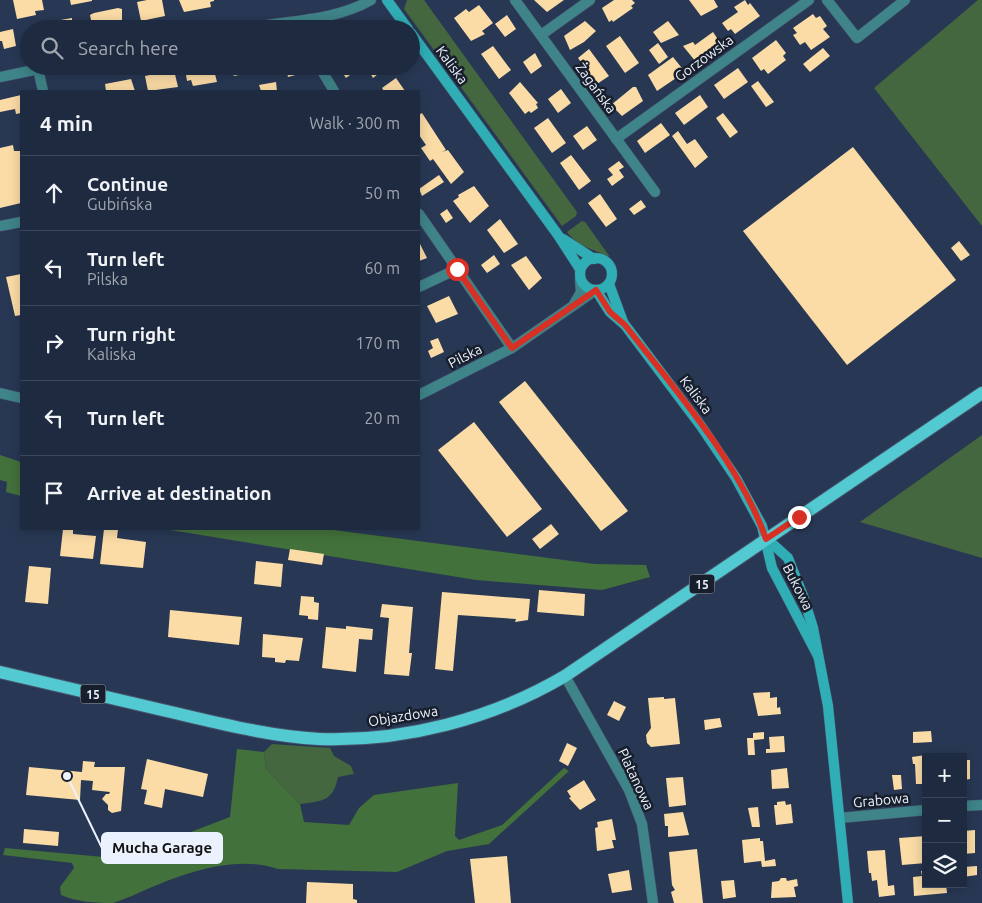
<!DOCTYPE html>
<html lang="en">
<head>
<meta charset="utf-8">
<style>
  body { margin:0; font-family:Ubuntu,sans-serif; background:#2b364a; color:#f1f3f6 }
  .controls { position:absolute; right:15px; bottom:15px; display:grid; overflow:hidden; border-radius:0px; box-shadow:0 2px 12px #0003 }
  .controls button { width:45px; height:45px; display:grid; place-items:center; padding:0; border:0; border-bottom:1px solid #3c4659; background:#1e2a3f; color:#f1f3f6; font:25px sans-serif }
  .stop { position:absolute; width:15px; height:15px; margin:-11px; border:4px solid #d93025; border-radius:50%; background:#fff }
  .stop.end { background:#d93025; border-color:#fff; box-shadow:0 1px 5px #0008 }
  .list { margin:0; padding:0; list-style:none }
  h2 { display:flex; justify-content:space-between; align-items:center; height:65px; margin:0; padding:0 20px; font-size:21px }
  h2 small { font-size:16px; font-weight:400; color:#a1a7b0 }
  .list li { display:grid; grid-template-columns:32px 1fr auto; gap:15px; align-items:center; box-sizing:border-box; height:75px; padding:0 20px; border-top:1px solid #3c4659 }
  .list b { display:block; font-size:19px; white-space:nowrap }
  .list p { margin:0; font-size:16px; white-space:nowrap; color:#a1a7b0 }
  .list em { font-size:16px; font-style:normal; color:#a1a7b0 }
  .icon { flex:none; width:28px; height:28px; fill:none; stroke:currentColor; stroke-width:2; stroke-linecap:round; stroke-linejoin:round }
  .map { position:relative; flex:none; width:982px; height:903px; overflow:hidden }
  .search { position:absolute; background:#1e2a3f; box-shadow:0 2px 12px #0003; left:20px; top:20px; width:400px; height:55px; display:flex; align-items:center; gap:12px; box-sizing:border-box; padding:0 18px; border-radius:28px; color:#a1a7b0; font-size:19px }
  .panel { position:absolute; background:#1e2a3f; box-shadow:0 2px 12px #0003; left:20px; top:90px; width:400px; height:440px; border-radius:0px }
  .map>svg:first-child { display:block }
  .green { fill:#45673f }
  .forest { fill:#43713b }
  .building { fill:#fbdca6 }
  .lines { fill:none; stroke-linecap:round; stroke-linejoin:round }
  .street-casing { stroke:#47566f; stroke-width:11 }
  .secondary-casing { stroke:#47566f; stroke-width:11 }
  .primary-casing { stroke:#47566f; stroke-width:14 }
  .street { stroke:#3e8488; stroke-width:10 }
  .secondary { stroke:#2faeb5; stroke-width:10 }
  .primary { stroke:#53cad1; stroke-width:12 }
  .route { stroke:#d93025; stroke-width:6 }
  .labels { text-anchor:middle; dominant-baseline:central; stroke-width:5; stroke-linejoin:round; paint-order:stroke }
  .shield { fill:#181f2c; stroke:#acb3be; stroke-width:1 }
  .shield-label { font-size:12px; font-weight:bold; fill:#ecf2fd }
  .street-label { font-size:14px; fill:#ecf2fd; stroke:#181f2c }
  .leader { fill:none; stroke:#ecf2fd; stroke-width:2 }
  .callout-dot { fill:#ecf2fd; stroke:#181f2c; stroke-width:2 }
  .callout { fill:#ecf2fd; stroke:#ecf2fd; stroke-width:2 }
  .callout-label { font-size:15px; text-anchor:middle; font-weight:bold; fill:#111 }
</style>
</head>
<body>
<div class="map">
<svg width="982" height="903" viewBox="0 0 982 903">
  <rect width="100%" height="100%" fill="#283854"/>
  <g class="green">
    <path d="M407,0H424L577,212L576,216L562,226L404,9Z"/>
    <path d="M978,0H982V226L874,88Z"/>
    <path d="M582,221L585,222L610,257C594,249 579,248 567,232Z"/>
    <path d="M982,435V558L860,522Z"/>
    <path d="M272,744L330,748L334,756L351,766L354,774L338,777C333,801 323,801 300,804L266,769L264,752Z"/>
  </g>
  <g class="forest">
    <path d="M0,455L21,462V496L6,492L7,482L0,480Z"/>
    <path d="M164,529H326L595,564L646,565L650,577L602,590L476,580Z"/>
    <path d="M237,749L264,752L266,769L300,804L304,822L349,825L359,808L374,795L458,783L455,836L459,840L502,825L564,768L569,771L489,844L447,851L397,872L278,869C238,855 190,871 152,887C140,892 126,899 113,903C97,903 76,902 61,895L60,887L74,868L72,863L3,855L5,848L114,858L141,851L230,817Z"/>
  </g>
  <g class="building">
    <path d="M13,0H42L44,10L35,11L36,15L17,19Z"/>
    <path d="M70,0H92V1L71,5Z"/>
    <path d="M147,0H162L165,16L141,21L137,2Z"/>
    <path d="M179,0H214V1L210,2L211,7L184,12Z"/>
    <path d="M534,0H564L547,12Z"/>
    <path d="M614,0H632L635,3L631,6L633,8L613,22L612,20L609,22L602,8Z"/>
    <path d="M689,0H714L718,7L701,16Z"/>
    <path d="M745,0L748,5L750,3L760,16L735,34L731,29L728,31L722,23L738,12L734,7Z"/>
    <path d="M479,5L493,23L482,31L485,34L471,41L454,18L466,9L469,12Z"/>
    <path d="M118,8L122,9V24L101,29H96L95,24L92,25L90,15L94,13Z"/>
    <path d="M813,14L816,18L820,16L827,26L823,29L830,37L811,50L805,42L800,45L793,35L797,33L793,28Z"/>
    <path d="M507,15L516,29L505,37L495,24Z"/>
    <path d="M72,18V21H76L78,29H47L46,27L50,26L49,22Z"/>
    <path d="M585,21L596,31L584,42L570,50L564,36Z"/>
    <path d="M668,21L679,35L661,43L653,32Z"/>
    <path d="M13,29L16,46L4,49L2,41H0V32Z"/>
    <path d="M713,32L721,44L696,62L683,46L693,42L695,45Z"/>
    <path d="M620,36L639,63L625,73L606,46Z"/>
    <path d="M776,40L786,53L783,56L786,60L768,74L764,69L761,71L752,58Z"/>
    <path d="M658,43L668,57L659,64L649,50Z"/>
    <path d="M493,46L511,70L499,79L481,54Z"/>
    <path d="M823,48L830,56L810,72L803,64Z"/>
    <path d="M589,49L609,76L597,84L578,58Z"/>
    <path d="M535,53L542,66L531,74L523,62Z"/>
    <path d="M673,57L685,72L657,91L648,75Z"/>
    <path d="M194,66H213L217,82L193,86L191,80L187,81L185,68Z"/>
    <path d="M229,66H261V67L257,68L258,71L253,72L252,69L238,72L239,75L234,76Z"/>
    <path d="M270,66H302L303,73L288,77L286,68L271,71Z"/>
    <path d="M338,66H362L346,78Z"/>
    <path d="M366,66H388L373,78Z"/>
    <path d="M738,68L748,82L724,99L714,85Z"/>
    <path d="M174,70L178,87L148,91L145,76Z"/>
    <path d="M396,78L405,91H384L382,88Z"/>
    <path d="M131,79L135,91H106L105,84Z"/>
    <path d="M758,81L774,102L766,107L751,86Z"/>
    <path d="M276,82L277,91H261L259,85Z"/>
    <path d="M520,82L538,103L536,104L538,108L531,113L529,111L525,114L509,93Z"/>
    <path d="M633,87H636L643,101L622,116L611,105Z"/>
    <path d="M561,89L571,103L558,113L548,99Z"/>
    <path d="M21,95V113L16,114L15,109L0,112V100Z"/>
    <path d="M700,95L708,107L684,125L675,113Z"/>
    <path d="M422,113L446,150L442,152L448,150L464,172L451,184L433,159L430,161L421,148L426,145L419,135V115Z"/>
    <path d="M723,113L738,132L730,138L716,118Z"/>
    <path d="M548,118L566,143L552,153L534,128Z"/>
    <path d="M661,123L670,135L645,153L637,141Z"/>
    <path d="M587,126L597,140L583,150L573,136Z"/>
    <path d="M678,131L687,144L695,139L708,157L695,168L672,136Z"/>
    <path d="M13,145L14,151H21V203L0,208V148Z"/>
    <path d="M853,147L956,280L847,365L743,231Z"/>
    <path d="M571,155L591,181L579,190L560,163Z"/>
    <path d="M619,161L624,167L619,170L624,177L612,186L607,179L613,175L608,169Z"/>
    <path d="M439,175L444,182L422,196L419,189Z"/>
    <path d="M474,186L489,206L470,223L453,201L459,197L458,195Z"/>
    <path d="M600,194L617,219L606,227L588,203Z"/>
    <path d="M641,200L646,207L634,215L629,209Z"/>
    <path d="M447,209L453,218L446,223L440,214Z"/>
    <path d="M500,219L518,244L504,253L487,230Z"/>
    <path d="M959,241L970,255L961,261L951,248Z"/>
    <path d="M419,242L427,258L419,261Z"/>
    <path d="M494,255L500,264L487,273L481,265Z"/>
    <path d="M526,256L542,278L529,290L511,265Z"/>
    <path d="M21,274V315L15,316L6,277Z"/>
    <path d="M449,296L458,314L436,323L427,306Z"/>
    <path d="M438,338L444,352L431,358L428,351L433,348L430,341Z"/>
    <path d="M525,381L628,511L601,531L499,402Z"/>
    <path d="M474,422L542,509L507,537L438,450Z"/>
    <path d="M551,524L559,534L540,549L532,539Z"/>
    <path d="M63,529L73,530V534L96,536L93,559L60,556Z"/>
    <path d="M104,529H118L117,538L146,542L143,568L100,564Z"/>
    <path d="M290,549L324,554L322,565L288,560Z"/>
    <path d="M256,561L283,564L281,587L254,584Z"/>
    <path d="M29,566L51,568L48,604L25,602Z"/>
    <path d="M539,590L585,594L584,616L537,612Z"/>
    <path d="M442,592L530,599L528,620L515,622L516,619L458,615L453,671L435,669Z"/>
    <path d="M301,596L314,597V602L319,603L318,620L308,619V616L299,615Z"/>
    <path d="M382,604L413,607L409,653H412L409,676L384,674L389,618L380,617Z"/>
    <path d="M170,610L242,617L239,645L168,637Z"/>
    <path d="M346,626L373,629L372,640L359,639L356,672L322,668L326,627L346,629Z"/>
    <path d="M263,634L303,638L299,661L286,660L285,663L275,662V658L262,657Z"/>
    <path d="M770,692V698L777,697V708L780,707L781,714L758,716L753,693Z"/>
    <path d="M664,697V699L675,698L680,744L651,747L647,743L646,735L651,728L648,698Z"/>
    <path d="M614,701L626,707L619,721L607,715Z"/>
    <path d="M720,718L722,727L705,730L704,720Z"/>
    <path d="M931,731L932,742L913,743V732Z"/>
    <path d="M764,732V739L754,740L755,755H748L747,738H753V733Z"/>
    <path d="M784,736L785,752L766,753V749H770L769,737Z"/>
    <path d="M567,743L577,748L568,766L559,761Z"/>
    <path d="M926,755L925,784H916L915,764H913L912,757Z"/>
    <path d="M147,759L208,774L203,797L165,789L162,808L144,804L147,790L141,789Z"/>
    <path d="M963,760H970V779L963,780Z"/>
    <path d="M83,761L95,762L94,767H125L121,811L112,813L108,810V805L102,799L106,794H109L110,792L92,790L93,781L81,780L80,800L26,795L29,767L82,772Z"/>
    <path d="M787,768L789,788L772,789L771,770Z"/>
    <path d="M892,775H901L902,789L894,790Z"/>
    <path d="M683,777L686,805L669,807L666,778Z"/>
    <path d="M584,780L596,800L580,810L569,798L571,797L567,791Z"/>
    <path d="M785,801L786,805L791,804L793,823L776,825L774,805H777V802Z"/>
    <path d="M758,807L760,827H752L748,808Z"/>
    <path d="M683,812L689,835L668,837V826H665L664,814Z"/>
    <path d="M612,819L616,840H612L614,848L597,851L595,828L598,827L597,822Z"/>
    <path d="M24,829L59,832L58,846L23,843Z"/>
    <path d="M975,830V853L963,854V831Z"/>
    <path d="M926,836V863L902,865L899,838Z"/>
    <path d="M760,838V841H763L765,861L775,859L776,866L762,867L761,861L744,863L742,840Z"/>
    <path d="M697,849L703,903H674L671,892L675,890L672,885L669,852Z"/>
    <path d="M885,850L888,886L894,885L895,895L879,897L877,880L872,881L871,873H869L867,851Z"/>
    <path d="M507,856L511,903H475L470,859Z"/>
    <path d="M977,866V875L963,877V867Z"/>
    <path d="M629,870L632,890L612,893L608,874Z"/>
    <path d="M921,871H926V884H946L947,893L914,896L913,877L922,876Z"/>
    <path d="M781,878H786L787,881L797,879L798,886L794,887L796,897L771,898L772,882L779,881Z"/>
    <path d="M734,880L736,897L723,899L721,881Z"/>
    <path d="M307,882L353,884V899L357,900V903H306Z"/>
  </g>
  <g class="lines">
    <g class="street-casing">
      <g id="street">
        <path d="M515,0L655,192"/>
        <path d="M827,0L857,38L905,0"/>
        <path d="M310,19L312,29"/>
        <path d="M243,29C285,20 333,22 371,0"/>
        <path d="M541,35L590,0"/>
        <path d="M319,66L334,91"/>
        <path d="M38,69L43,91"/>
        <path d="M0,77L53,66"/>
        <path d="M616,139L809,0"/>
        <path d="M419,214L512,348"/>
        <path d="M0,226L21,222"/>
        <path d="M419,287L457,269"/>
        <path d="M574,304L581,292L580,279"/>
        <path d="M0,393L21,398"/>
        <path d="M419,395L512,348L596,290"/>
        <path d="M565,676L629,790L642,824L653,903"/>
        <path d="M963,806L982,805"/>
        <path d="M840,818L926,810"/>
      </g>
    </g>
    <g class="secondary-casing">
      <g id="secondary">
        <path d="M387,0L408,29"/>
        <path d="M411,33L558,235L580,269"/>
        <path d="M563,239L594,259"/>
        <circle cx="596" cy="274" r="16"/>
        <path d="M609,284L623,322"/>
        <path d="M596,290L610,312L625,325L701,426L736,478L762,526L772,568L818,656"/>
        <path d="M767,539L788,558L803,596L813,628L828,706L848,903"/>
      </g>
    </g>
    <g class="primary-casing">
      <path id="primary" d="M0,672C54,685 108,697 162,710C214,722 266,736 319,739C404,742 492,719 565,676L982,393"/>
    </g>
    <use href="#street" class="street"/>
    <use href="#secondary" class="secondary"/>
    <use href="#primary" class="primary"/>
  </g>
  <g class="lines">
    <path class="route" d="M457,269L512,348L596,290L610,312L625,325C674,388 740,464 766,539L799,517"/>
  </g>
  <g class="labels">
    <g class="shield">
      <rect x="689.5" y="574.5" width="25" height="19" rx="4"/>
      <rect x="80.5" y="684.5" width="25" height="19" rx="4"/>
    </g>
    <g class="shield-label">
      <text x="702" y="584">15</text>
      <text x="93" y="694">15</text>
    </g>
    <g class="street-label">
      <text transform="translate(704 58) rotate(-36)">Gorzowska</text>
      <text transform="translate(452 65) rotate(54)">Kaliska</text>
      <text transform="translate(596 88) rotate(54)">Żagańska</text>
      <text transform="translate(465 356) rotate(-27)">Pilska</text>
      <text transform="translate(696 395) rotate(53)">Kaliska</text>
      <text transform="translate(798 587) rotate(63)">Bukowa</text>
      <text transform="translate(403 716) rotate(-9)">Objazdowa</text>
      <text transform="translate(636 779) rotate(65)">Platanowa</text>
      <text transform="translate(881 800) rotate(-5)">Grabowa</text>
    </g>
  </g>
  <path class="leader" d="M67 776L102 848"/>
  <circle class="callout-dot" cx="67" cy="776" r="5"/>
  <rect class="callout" x="102" y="833" width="120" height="30" rx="5"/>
  <g class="callout-label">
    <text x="162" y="853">Mucha Garage</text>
  </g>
</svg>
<div class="controls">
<button>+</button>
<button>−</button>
<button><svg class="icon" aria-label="layers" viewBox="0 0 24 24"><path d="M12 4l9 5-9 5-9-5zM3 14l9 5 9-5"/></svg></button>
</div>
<div class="stop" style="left:457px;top:269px"></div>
<div class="stop end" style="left:799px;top:517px"></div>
<div class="search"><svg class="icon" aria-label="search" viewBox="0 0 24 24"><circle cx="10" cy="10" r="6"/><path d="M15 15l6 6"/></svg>Search here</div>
<section class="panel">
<h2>4 min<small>Walk · 300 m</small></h2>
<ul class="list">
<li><svg class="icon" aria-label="ahead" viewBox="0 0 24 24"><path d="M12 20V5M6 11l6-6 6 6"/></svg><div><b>Continue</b><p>Gubińska</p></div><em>50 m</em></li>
<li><svg class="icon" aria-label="left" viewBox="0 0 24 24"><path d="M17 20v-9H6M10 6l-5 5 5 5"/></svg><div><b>Turn left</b><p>Pilska</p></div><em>60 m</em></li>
<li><svg class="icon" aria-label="right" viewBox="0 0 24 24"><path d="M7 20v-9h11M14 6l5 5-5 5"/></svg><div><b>Turn right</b><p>Kaliska</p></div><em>170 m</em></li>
<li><svg class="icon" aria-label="left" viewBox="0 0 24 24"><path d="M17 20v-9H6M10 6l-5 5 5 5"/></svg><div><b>Turn left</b></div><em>20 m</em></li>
<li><svg class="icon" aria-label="arrive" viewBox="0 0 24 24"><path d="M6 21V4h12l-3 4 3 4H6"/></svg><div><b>Arrive at destination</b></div></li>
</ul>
</section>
</div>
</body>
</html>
